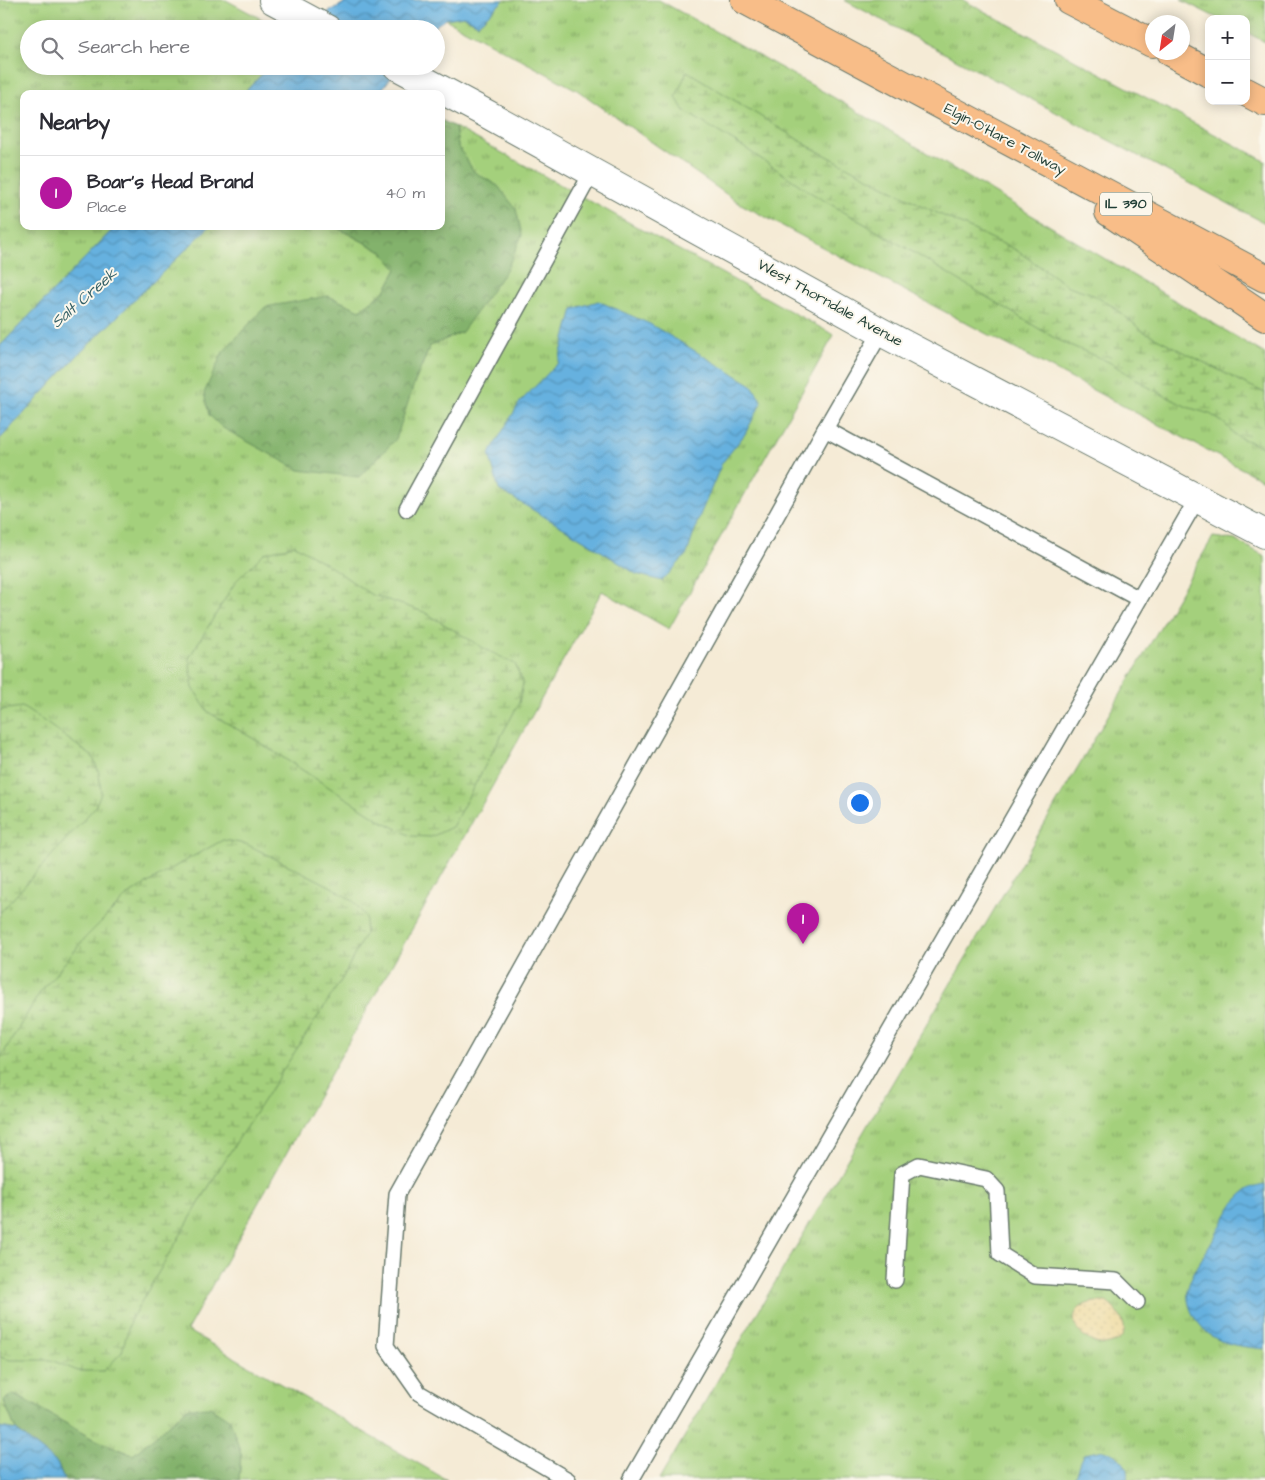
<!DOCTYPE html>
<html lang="en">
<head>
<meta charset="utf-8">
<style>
  body { margin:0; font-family:"Architects Daughter",sans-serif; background:#f2f2f3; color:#2b2b33 }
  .controls { position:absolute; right:15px; top:15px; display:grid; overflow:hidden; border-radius:10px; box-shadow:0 2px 12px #0003 }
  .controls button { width:45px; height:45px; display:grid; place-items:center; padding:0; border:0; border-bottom:1px solid #e1e1e2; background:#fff; color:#2b2b33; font:25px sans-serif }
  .compass { position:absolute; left:1145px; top:15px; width:45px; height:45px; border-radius:50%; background:#fff; box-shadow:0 2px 12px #0003; rotate:210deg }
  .you { position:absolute; left:859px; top:802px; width:18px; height:18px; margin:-12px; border:4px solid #fff; border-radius:50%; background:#1a73e8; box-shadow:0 0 0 8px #1a73e833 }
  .badge { display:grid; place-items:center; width:32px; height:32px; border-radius:50%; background:#b5179e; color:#fff; font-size:16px; font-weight:700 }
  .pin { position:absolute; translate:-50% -41px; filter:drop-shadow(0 1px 2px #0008) }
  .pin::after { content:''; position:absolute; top:26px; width:18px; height:15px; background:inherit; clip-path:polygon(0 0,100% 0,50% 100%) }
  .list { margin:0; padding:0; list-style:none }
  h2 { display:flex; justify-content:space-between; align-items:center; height:65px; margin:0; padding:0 20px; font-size:21px }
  h2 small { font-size:16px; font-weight:400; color:#7c7c81 }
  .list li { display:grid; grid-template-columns:32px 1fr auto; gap:15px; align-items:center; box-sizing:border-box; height:75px; padding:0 20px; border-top:1px solid #e1e1e2 }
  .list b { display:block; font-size:19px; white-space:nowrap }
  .list p { margin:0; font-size:16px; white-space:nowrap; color:#7c7c81 }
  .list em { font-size:16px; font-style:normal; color:#7c7c81 }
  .icon { flex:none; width:28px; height:28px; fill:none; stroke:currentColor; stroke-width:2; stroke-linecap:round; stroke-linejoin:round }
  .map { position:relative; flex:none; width:1265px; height:1480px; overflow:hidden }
  .search { position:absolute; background:#fff; box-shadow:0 2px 12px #0003; left:20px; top:20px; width:425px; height:55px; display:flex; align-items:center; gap:12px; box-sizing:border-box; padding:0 18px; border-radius:28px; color:#7c7c81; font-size:19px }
  .panel { position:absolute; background:#fff; box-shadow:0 2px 12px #0003; left:20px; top:90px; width:425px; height:140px; border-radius:10px }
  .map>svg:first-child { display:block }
  .grass { fill:url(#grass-tufts); stroke:#628658 }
  .forest { fill:url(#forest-crowns); stroke:#517850 }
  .wetland { fill:url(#wetland-marsh); stroke:#628658 }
  .sand { fill:url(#sand-dots); stroke:#868c69 }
  .water { fill:url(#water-waves); stroke:#42778a }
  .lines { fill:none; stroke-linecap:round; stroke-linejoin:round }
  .lane-casing { stroke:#6a7a6d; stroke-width:18 }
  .street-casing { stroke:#6a7a6d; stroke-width:30 }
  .highway-casing { stroke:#6a7a6d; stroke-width:30 }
  .lane { stroke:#fff; stroke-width:15 }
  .street { stroke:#fff; stroke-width:28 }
  .highway { stroke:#f8bd88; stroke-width:28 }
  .labels { text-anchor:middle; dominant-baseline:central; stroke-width:4; stroke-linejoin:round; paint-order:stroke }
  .shield { fill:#fbf7ec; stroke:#61756b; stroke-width:1 }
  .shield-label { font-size:14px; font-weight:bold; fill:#1f3d34 }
  .street-label { font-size:15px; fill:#1f3d34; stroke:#fbf7ec }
  .water-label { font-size:16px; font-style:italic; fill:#346067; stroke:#fbf7ec }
</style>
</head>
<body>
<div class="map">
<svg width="1265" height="1480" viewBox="0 0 1265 1480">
  <defs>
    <pattern id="grass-tufts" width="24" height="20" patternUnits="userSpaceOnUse" patternTransform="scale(1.25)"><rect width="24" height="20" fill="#a4d07c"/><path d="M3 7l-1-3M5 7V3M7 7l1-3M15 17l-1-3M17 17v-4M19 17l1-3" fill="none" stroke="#85aa66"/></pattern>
    <pattern id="forest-crowns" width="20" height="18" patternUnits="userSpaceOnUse" patternTransform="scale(1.25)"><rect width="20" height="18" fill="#83b26c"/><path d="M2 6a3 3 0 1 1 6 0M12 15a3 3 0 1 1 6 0" fill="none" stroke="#6b925a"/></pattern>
    <pattern id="wetland-marsh" width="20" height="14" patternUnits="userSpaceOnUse" patternTransform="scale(1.25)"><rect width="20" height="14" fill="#a4d07c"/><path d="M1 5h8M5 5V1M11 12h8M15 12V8" fill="none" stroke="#85aa66"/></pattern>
    <pattern id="sand-dots" width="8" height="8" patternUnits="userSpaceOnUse" patternTransform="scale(1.25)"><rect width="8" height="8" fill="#eeda9e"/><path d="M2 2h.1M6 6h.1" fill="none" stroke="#ccbc89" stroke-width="1.8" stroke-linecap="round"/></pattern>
    <pattern id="water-waves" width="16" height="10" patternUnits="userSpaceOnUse" patternTransform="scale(1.25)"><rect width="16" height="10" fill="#66b1df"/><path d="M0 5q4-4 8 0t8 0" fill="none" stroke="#5391b6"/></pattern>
  </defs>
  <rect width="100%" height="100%" fill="#fbf7ec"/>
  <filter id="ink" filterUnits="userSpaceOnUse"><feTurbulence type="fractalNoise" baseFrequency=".02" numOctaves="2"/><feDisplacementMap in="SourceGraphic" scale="10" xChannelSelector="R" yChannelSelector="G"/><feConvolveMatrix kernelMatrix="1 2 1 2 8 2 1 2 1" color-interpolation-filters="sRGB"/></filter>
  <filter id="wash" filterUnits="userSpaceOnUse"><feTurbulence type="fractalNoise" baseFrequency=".0096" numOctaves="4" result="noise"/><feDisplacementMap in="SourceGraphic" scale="20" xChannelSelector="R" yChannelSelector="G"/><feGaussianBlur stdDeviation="1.12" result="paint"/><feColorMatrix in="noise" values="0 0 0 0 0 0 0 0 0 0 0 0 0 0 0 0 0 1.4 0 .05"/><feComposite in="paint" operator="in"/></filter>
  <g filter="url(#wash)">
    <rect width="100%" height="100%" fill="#f5ebd6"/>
    <g class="grass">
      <path d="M0,0H226L280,29H29V66H270L243,94H24V226H116L0,346Z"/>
      <path d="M504,0H659L833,97L1265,354V481L739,203L577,90L445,19L463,16L478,24Z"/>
      <path d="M844,0H963L1265,161V223Z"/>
      <path d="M1181,0H1265V42L1246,32V19H1219Z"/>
      <path d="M455,127L834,335L669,629L602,591L187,1330L447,1480H239L241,1454L187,1408L134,1455L91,1438L34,1405L13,1394L4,1401L16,1430L0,1427V439L77,356L210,226H334L382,252L397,269L385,291L360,310L328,296L414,384L430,346L462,332L498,186L474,172L458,146Z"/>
      <path d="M1213,537L1235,540L1265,556V1480H659Z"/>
    </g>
    <g class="forest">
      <path d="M441,120L455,127L458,146L474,172L498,186L516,209L522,235L507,269L462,332L430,346L414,384L396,439L359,477L299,470L223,428L209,415L204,393L223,352L265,307L328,296L360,310L385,291L397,269L382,252L334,226H441Z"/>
      <path d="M12,1394L34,1405L91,1438L133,1455L188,1408L210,1407L230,1420L241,1454L239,1480H64L57,1463L16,1430L4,1401Z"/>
    </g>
    <g class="wetland">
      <path d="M687,71L810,147L931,210L1016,250L1068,286L1090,293L1112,306L1143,331L1238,380L1265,393V448L1236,436L1224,423L1210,414L1187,407L1150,388L1109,362L1056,339L906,248L813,194L748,150L684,111L676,97Z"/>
      <path d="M295,545L331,567L370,594L424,612L485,649L515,664L523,683L519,703L452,827L431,837L411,836L380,820L254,739L208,712L193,688L189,658L236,581L264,553Z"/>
      <path d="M22,707L45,722L93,757L99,773L101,793L95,807L0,913V710Z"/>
      <path d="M223,840L246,844L330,886L353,901L366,917L365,934L342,979L221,1166L130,1321L122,1352L104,1371H78L51,1360H10L0,1357V1059L39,994L85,938L128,895L181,863Z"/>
    </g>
    <path class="sand" d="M1094,1302H1106C1119,1310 1136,1335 1113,1343C1086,1353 1052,1310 1094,1302Z"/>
    <g class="water">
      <path d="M349,0H504L478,24L463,16L445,19L431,29H306L312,22Z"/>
      <path d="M270,66H400L383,88L373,94H243Z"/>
      <path d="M116,226H210L77,356L0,439V346Z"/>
      <path d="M598,301L650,324L752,385L762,402L745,434L722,463L698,520L687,554L662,581L636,574L587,542L499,490L489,454L520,402L558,363L573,309Z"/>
      <path d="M1265,1184V1349C1247,1347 1225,1346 1210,1335C1205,1331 1200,1325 1197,1321C1190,1312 1186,1299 1188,1288C1190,1275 1206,1253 1213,1240C1226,1218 1235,1187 1265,1184Z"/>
      <path d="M0,1427L16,1430L57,1463L64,1480H0Z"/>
      <path d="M1104,1450C1118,1455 1130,1464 1127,1480H1073C1078,1472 1078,1462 1084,1454Z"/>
    </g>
  </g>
  <g filter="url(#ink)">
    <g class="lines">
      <g class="lane-casing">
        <g id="lane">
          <path d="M881,332L825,429L1139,599"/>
          <path d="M407,509L592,172"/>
          <path d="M895,1280L902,1174L919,1165L986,1179L997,1191L1000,1254L1035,1276L1116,1281L1137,1302"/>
          <path d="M568,1480L419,1393L386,1346L397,1194L825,429"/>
          <path d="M631,1480L1197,499"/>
        </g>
      </g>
      <g class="street-casing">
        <g id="street">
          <path d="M273,0L327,29"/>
          <path d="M397,66L487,114L881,332L1265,534"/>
        </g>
      </g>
      <g class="highway-casing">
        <g id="highway">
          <path d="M745,0L1265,278"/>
          <path d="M1069,0L1152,43"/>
          <path d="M1170,52L1209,73"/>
          <path d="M1246,92L1265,102"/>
          <path d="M1109,212L1265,317"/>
        </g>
      </g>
      <use href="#lane" class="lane"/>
      <use href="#street" class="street"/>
      <use href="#highway" class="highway"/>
    </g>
  </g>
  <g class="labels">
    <rect class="shield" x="1100" y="192.5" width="52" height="23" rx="4"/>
    <g class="shield-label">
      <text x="1126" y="204">IL 390</text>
    </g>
    <g class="street-label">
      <text transform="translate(1005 139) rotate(28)">Elgin-O'Hare Tollway</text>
      <text transform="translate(830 303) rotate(29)">West Thorndale Avenue</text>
    </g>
    <g class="water-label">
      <text transform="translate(84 298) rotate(-41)">Salt Creek</text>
    </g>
  </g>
</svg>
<div class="controls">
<button>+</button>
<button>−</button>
</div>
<svg class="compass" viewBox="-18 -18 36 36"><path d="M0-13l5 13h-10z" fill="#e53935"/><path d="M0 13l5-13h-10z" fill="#7c7c81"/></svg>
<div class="you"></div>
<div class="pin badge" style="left:803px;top:944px">1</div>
<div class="search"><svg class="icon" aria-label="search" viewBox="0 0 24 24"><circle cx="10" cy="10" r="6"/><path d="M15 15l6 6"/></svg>Search here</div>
<section class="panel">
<h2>Nearby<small></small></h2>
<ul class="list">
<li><span class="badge">1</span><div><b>Boar's Head Brand</b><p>Place</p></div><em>40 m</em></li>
</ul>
</section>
</div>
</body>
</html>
